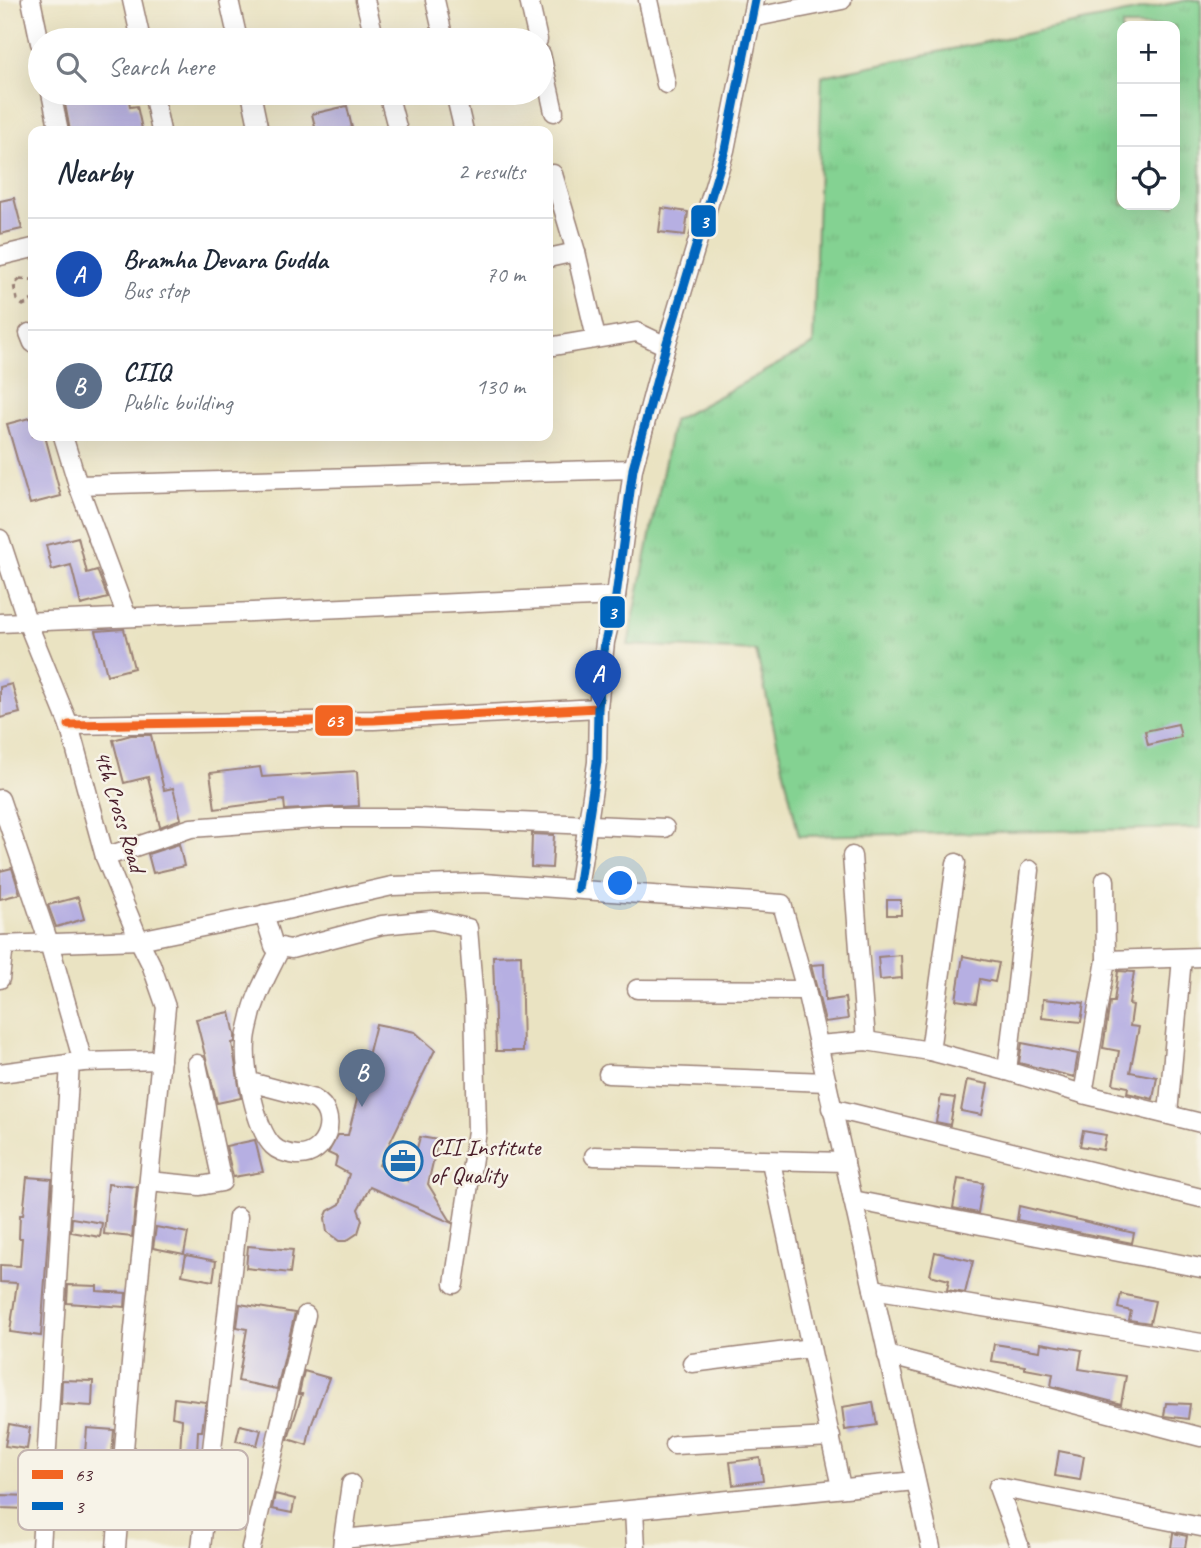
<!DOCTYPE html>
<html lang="en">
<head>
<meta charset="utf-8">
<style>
  body { margin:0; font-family:Caveat,sans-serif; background:#f6f6f7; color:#1f2937 }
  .controls { position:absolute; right:21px; top:21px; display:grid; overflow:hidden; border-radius:14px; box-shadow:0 7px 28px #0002 }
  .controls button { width:63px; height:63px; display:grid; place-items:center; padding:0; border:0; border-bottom:2px solid #e0e1e3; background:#fff; color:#1f2937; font:35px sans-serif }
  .you { position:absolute; left:621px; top:884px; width:24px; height:24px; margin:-18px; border:5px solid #fff; border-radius:50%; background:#1a73e8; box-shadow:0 0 0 10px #1a73e833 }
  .badge { display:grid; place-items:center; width:46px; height:46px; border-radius:50%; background:#1f6fb2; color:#fff; font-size:23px; font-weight:700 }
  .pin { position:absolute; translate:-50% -58px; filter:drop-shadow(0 2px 4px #0008) }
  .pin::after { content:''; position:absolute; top:37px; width:24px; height:21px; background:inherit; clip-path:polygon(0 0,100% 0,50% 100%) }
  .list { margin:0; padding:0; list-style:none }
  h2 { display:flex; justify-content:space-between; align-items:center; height:91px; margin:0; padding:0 28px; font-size:30px }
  h2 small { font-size:23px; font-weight:400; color:#747a83 }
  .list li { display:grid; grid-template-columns:46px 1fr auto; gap:21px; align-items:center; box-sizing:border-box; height:112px; padding:0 28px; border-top:2px solid #e0e1e3 }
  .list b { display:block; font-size:26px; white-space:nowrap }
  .list p { margin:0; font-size:23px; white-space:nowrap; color:#747a83 }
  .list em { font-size:23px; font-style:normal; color:#747a83 }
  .icon { flex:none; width:38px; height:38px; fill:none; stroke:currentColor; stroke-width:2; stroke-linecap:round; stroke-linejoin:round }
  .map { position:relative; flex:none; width:1201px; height:1548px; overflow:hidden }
  .search { position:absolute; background:#fff; box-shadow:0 7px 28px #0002; left:28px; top:28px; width:525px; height:77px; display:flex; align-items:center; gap:18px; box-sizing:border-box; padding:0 24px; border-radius:38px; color:#747a83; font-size:26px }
  .panel { position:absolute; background:#fff; box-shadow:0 7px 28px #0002; left:28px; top:126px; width:525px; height:315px; border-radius:14px }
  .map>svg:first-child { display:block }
  .grass { fill:url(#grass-tufts); stroke:#67785e; stroke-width:2; fill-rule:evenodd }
  .building { fill:#b6afe2 }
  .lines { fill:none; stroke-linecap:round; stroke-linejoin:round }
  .minor-casing { stroke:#9a8176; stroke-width:21 }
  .path { stroke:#9a8176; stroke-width:3.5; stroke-dasharray:5 5; stroke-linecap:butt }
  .minor { stroke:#fff; stroke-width:18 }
  .bus-1-casing { stroke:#f7f3e8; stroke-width:14 }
  .bus-2-casing { stroke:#f7f3e8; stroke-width:14 }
  .bus-1 { stroke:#f26522; stroke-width:9 }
  .bus-2 { stroke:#0065bd; stroke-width:9 }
  .labels { text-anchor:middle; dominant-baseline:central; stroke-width:5; stroke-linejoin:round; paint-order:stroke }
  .street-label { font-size:24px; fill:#4a1f2b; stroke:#f7f3e8 }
  .poi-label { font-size:24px; fill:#4a1f2b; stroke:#f7f3e8; text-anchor:start }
  .key { fill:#f7f3e8; stroke:#c3b3af; stroke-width:2 }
  .key-label { font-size:19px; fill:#4a1f2b }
  .line-badge { stroke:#f7f3e8; stroke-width:2.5 }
  .badge-label { font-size:19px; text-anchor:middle; font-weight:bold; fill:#fff }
</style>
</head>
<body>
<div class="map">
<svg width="1201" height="1548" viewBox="0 0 1201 1548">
  <defs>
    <pattern id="grass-tufts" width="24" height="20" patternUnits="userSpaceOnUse" patternTransform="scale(1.75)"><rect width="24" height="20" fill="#84d292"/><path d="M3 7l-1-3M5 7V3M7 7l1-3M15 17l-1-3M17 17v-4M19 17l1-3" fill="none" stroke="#74b47e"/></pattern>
  </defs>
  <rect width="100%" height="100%" fill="#f7f3e8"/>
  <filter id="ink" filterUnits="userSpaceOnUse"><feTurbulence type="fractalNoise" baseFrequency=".0143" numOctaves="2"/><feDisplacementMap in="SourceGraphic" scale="14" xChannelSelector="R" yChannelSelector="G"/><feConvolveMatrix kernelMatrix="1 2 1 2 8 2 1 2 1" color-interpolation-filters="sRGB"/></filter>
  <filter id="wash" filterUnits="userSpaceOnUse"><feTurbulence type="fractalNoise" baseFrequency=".00686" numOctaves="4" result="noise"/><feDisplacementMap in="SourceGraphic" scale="28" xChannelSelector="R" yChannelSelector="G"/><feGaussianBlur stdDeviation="1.57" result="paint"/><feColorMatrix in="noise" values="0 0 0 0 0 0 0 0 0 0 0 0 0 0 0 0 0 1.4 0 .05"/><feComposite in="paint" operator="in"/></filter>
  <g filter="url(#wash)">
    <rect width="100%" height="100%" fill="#eae3c2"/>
    <path class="grass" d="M1188,0H1201V828L799,836L756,651L628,645L673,421L813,345L822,76ZM1122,26H1175V205H1122Z"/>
    <g id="blocks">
      <g class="building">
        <path d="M63,93H128L130,107L137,106L142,129L129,131H70Z"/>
        <path d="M347,106L352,128L338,131H316L312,114Z"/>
        <path d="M14,198L22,229L0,234V201Z"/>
        <path d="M662,208L688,212L685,235L659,232Z"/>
        <path d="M33,417V436H45L61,496L30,504L7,424Z"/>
        <path d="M78,537L87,573L97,570L108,598L81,605L71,565L52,570L46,545Z"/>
        <path d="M124,629L134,668L107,675L96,631Z"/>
        <path d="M12,684L20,713L0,718V687Z"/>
        <path d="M1178,724L1181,737L1148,745L1145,731Z"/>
        <path d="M131,735H151L164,790L173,788L181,819L160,827L148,777L124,783L113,740Z"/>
        <path d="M260,767L262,777L357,771L359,806L285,810L284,800L215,809L210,773Z"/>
        <path d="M532,834L554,835L552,868L531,867Z"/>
        <path d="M179,844L184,866L153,873L148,854Z"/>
        <path d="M12,868L20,894L0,899V871Z"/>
        <path d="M78,897L84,919L56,927L48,905Z"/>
        <rect x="887" y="900" width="14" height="15"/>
        <path d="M521,955L523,1051H496L493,956Z"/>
        <path d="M901,955L902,978L880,980L878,957Z"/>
        <path d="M963,956L999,963L995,982L980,979L976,1003L956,1000Z"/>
        <path d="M824,964L825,1001L845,998L848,1019L825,1022L811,965Z"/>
        <path d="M1118,971L1134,972L1129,1004L1133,1005L1130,1026L1139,1027L1130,1072L1157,1077L1153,1099L1127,1093L1128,1087L1113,1084L1119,1051L1103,1048L1110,1002H1114Z"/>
        <path d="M1043,999L1084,1003L1081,1022L1042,1018Z"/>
        <path d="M230,1012L235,1035V1042L232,1043L241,1098L217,1103L196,1019Z"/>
        <path d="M376,1024L415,1032L435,1050L379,1165L408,1181L420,1137L438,1140L428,1184L452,1223L370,1187L358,1209L362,1220L358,1233L346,1241H339L327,1232L325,1218L328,1211L340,1204L349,1174L335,1166L337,1157L328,1153L338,1135H348Z"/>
        <path d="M1022,1043L1078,1054L1074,1077L1019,1063Z"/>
        <path d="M967,1080L988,1084L982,1115L961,1111Z"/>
        <path d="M941,1096L955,1098L950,1125L936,1122Z"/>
        <path d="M1083,1131L1106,1135L1103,1150L1080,1146Z"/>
        <path d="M255,1140L263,1172L233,1177L226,1146Z"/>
        <path d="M27,1177L52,1179L41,1336L10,1332L17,1283L0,1282V1265L20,1266L22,1238H19L20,1215H23Z"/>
        <path d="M958,1179L983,1183L978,1213L953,1208Z"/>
        <path d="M108,1184L137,1187L132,1237L104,1234Z"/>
        <path d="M1019,1206L1134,1233L1132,1243L1017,1220Z"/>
        <path d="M72,1218L102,1223L100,1237L71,1232Z"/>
        <path d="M156,1227L188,1233L184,1254L153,1248Z"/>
        <path d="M248,1246L293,1250L290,1273L246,1268Z"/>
        <path d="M935,1252L973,1261L965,1293L947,1290L949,1280L930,1275Z"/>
        <path d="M186,1255L216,1261L213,1281L182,1275Z"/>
        <path d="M68,1285L97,1286V1291L126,1293L125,1307L67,1303Z"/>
        <path d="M1121,1294L1155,1301L1150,1323L1129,1320L1131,1311L1118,1308Z"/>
        <path d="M240,1304L295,1313L277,1389L238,1381L247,1329L237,1327Z"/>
        <path d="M1041,1343L1082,1350L1079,1369L1126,1376L1121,1404L1051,1386L1053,1374L1025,1369V1366L991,1361L994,1344L1040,1351Z"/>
        <path d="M304,1371L329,1378L311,1426L307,1445L288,1439L302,1394H299Z"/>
        <path d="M62,1380L93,1381L92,1406L61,1404Z"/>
        <path d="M174,1398L206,1402L202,1431H198L197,1454H180L182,1419L172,1417Z"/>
        <path d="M873,1402L877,1425L845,1430L842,1407Z"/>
        <path d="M1166,1403L1190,1404L1188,1419L1164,1416Z"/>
        <path d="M9,1424L30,1428L27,1449L5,1446Z"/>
        <path d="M240,1425L261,1430L257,1445L236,1441Z"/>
        <path d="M87,1428L114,1430L109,1492L82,1490Z"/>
        <path d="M1059,1451L1084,1456L1080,1480L1055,1476Z"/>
        <path d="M760,1458L763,1481L733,1485L730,1462Z"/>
        <path d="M275,1494L295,1499L292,1513L272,1509Z"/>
        <path d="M0,1495L30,1496V1509L0,1508Z"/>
        <path d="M1173,1533L1187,1536L1185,1548H1171Z"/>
      </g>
    </g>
  </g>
  <g filter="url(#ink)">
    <use href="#blocks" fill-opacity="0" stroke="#9a8176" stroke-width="2"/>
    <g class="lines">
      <g class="minor-casing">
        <g id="minor">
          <path d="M31,0L40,43"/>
          <path d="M132,0L141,40"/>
          <path d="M229,0L238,40"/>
          <path d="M365,0L375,40"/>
          <path d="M435,0L444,40"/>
          <path d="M529,0L538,40"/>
          <path d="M648,0L666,84"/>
          <path d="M751,18L842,0"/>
          <path d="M541,54L554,112"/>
          <path d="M51,93L59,131"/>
          <path d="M153,93L161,131"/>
          <path d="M251,93L259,131"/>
          <path d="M388,93L398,131"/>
          <path d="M455,93L464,131"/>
          <path d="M553,174L576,252L596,338"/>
          <path d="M0,256L33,248"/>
          <path d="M548,258L576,252"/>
          <path d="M29,333L33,343"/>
          <path d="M548,347L637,332L666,346"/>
          <path d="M63,436L78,485"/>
          <path d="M0,539L28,624L69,725L105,857L139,940L151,964L166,1007L133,1339L116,1548"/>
          <path d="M127,617L78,485L633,469"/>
          <path d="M0,623L616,596"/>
          <path d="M69,725L374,720L598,708"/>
          <path d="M0,799L49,943L83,1062"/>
          <path d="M852,856L866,1041"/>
          <path d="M105,857L191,828L327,818H417L665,828"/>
          <path d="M1105,880L1106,960"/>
          <path d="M578,889L597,762L598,708L605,642L616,596L633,469L666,346L725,150L755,0"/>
          <path d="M264,914L274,946L291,949L382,925L432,920L468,928L474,1001L477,1131L454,1284"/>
          <path d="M0,945L139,940L286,910L392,886L483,883L782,904L806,990L931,1548"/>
          <path d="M0,979L4,945"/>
          <path d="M637,989L806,990"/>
          <path d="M818,1045L866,1041L930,1051L1007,1071L1083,1094L1201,1123"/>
          <path d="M930,1051L956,863"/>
          <path d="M1007,1071L1030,870"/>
          <path d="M0,1073L83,1062L161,1060"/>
          <path d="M608,1074L827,1082"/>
          <path d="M250,1082L314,1099C341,1114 327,1157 297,1155C288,1154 279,1152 273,1146C255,1128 244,1067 246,1043C246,1034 249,1025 251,1016C256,993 271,969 281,947"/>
          <path d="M1083,1094L1106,960L1201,957"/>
          <path d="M831,1108L1201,1198"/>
          <path d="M1168,1114L1182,958"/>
          <path d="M594,1156L845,1162"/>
          <path d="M771,1162L841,1487"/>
          <path d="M149,1181L200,1186L222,1182L197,1064"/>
          <path d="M853,1200L1201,1268"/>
          <path d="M873,1289L1201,1343"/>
          <path d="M887,1355L1201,1437"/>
          <path d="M692,1363L811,1348"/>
          <path d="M674,1445L831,1437"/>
          <path d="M634,1510L636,1548"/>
          <path d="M343,1539L351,1484"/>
          <path d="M41,1548L70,1063"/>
          <path d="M201,1548L238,1217"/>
          <path d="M251,1548L306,1315"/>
          <path d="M342,1548L343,1539L915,1481"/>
          <path d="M1020,1548L998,1487L1201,1527"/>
        </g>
      </g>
      <g class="path">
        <path d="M20,279L14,284L17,300L23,305L33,300"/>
        <path d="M20,279L33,280"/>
      </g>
      <use href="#minor" class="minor"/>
      <g class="bus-1-casing">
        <path id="bus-1" d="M69,725L374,720L598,708"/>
      </g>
      <g class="bus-2-casing">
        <path id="bus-2" d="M578,889L597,762L598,708L605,642L616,596L633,469L666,346L725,150L755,0"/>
      </g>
      <use href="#bus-1" class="bus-1"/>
      <use href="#bus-2" class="bus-2"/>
    </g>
  </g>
  <defs>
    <g id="office-ring" transform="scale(2.0125)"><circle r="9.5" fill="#f7f3e8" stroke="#1f6fb2" stroke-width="1.5"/><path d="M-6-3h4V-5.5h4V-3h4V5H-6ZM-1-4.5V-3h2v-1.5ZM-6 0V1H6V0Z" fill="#1f6fb2"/></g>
  </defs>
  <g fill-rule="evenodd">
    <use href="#office-ring" x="403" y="1161"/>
  </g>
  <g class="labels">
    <g class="street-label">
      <text transform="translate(120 811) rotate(73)">4th Cross Road</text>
    </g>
    <g class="poi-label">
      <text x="430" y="1147">CII Institute<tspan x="430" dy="28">of Quality</tspan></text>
    </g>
  </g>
  <rect x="18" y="1450" width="230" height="80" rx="10" class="key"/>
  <rect x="32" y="1470" width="31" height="9" fill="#f26522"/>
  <rect x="32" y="1502" width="31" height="8" fill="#0065bd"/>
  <g class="key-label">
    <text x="75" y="1481">63</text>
    <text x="75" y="1513">3</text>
  </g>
  <g class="line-badge">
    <rect x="690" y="204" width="27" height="34" rx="7" fill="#0065bd"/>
    <rect x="599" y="595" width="27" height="34" rx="7" fill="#0065bd"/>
    <rect x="314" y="704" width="40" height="33" rx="7" fill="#f26522"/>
  </g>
  <g class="badge-label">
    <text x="704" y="228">3</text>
    <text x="612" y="619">3</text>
    <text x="334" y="727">63</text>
  </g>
</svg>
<div class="controls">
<button>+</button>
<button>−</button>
<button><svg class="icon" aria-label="locate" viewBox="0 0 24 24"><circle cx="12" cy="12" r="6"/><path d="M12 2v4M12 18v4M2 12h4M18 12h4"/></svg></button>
</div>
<div class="you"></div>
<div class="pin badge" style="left:598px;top:708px;background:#1a4fb4">A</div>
<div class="pin badge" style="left:362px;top:1107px;background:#5c6f8a">B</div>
<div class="search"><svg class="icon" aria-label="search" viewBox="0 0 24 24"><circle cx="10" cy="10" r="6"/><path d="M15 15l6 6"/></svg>Search here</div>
<section class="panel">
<h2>Nearby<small>2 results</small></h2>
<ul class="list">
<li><span class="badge" style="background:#1a4fb4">A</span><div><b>Bramha Devara Gudda</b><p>Bus stop</p></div><em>70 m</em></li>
<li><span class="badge" style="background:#5c6f8a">B</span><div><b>CIIQ</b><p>Public building</p></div><em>130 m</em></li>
</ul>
</section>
</div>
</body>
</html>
